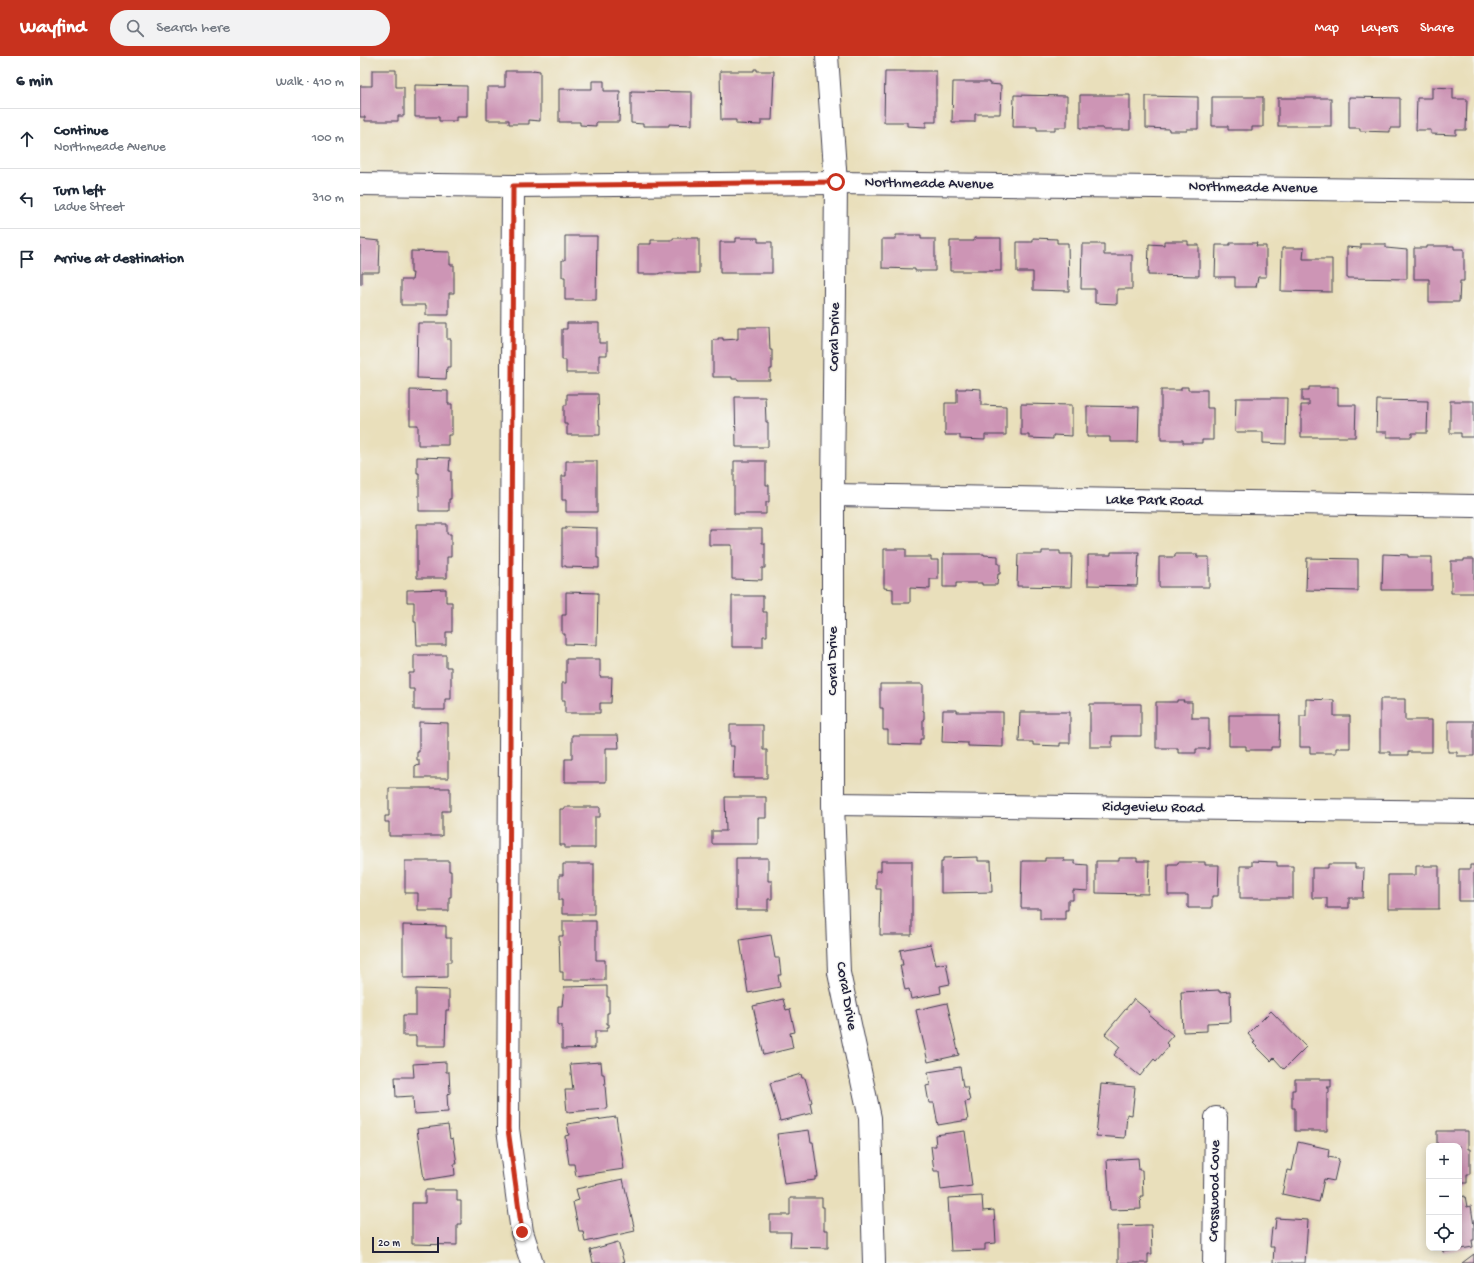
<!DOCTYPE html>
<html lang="en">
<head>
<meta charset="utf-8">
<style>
  body { margin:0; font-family:"Gochi Hand",sans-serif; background:#f2f2f3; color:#1f2937 }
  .controls { position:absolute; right:12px; bottom:12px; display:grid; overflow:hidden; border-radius:8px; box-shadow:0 2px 10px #0003 }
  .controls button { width:36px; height:36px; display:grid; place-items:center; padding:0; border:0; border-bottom:1px solid #e0e1e3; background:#fff; color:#1f2937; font:20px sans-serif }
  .scale { position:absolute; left:12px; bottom:10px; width:67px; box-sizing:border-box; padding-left:4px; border:2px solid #22223b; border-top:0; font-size:11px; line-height:14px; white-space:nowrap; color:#22223b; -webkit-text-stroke:3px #f6f6f2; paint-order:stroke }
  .stop { position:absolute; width:12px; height:12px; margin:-9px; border:3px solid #c8321e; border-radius:50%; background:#fff }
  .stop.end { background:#c8321e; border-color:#fff; box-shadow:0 1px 4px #0008 }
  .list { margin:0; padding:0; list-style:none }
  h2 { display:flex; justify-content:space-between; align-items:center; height:52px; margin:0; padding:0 16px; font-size:17px }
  h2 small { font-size:13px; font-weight:400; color:#747a83 }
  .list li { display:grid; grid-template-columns:26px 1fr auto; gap:12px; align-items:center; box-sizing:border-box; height:60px; padding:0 16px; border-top:1px solid #e0e1e3 }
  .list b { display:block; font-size:15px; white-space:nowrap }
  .list p { margin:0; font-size:13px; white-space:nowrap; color:#747a83 }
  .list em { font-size:13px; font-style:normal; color:#747a83 }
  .icon { flex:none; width:22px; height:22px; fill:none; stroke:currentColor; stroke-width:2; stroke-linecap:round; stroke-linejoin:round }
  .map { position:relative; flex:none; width:1114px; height:1207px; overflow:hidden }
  header { display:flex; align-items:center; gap:24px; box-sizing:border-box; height:56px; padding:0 20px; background:#c8321e; color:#fff }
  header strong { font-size:19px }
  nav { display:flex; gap:22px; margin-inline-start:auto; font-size:14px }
  .search { width:280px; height:36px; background:#f2f2f3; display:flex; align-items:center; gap:10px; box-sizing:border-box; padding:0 14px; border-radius:22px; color:#747a83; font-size:15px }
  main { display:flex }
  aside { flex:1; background:#fff }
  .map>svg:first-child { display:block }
  .building { fill:#cd95b5 }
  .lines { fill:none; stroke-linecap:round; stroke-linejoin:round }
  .minor-casing { stroke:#403e4e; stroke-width:24 }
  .minor { stroke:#fff; stroke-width:22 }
  .route { stroke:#c8321e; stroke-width:5 }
  .labels { text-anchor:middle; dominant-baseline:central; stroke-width:3; stroke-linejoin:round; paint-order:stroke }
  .street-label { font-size:15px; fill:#22223b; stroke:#f6f6f2 }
</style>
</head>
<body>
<header>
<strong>Wayfind</strong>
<div class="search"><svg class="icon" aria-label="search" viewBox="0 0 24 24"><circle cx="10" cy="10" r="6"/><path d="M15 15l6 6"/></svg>Search here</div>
<nav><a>Map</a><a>Layers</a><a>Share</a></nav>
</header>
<main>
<aside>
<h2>6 min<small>Walk · 410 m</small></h2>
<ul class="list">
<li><svg class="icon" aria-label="ahead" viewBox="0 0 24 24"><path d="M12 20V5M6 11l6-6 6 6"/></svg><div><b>Continue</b><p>Northmeade Avenue</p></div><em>100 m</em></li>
<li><svg class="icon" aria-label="left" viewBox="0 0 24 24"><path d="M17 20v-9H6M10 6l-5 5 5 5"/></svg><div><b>Turn left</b><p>Ladue Street</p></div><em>310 m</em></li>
<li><svg class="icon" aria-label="arrive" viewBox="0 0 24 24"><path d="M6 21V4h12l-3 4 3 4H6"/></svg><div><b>Arrive at destination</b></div></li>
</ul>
</aside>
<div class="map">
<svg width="1114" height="1207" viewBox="0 0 1114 1207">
  <rect width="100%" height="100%" fill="#f6f6f2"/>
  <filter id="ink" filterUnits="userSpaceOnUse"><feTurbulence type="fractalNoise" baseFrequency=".025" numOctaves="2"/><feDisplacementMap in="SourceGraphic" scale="8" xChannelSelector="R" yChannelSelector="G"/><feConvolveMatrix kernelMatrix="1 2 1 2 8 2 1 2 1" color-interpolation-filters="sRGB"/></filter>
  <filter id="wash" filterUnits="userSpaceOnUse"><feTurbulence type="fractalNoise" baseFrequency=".012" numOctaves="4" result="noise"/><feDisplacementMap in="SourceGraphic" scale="16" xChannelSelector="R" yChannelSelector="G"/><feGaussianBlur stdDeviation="0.9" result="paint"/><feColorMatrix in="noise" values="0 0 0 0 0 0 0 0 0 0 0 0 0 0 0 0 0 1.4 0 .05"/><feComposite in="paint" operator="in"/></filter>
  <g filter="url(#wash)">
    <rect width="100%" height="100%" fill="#e9dfbb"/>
    <g id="blocks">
      <g class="building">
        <path d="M394,13H397V15H414L412,64H401V69L376,68V64H361L360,15H394Z"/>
        <path d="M12,14H36V31H44V60H38V65H5V61H0V30H12Z"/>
        <path d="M173,14L180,15V65L169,64V68H149V64H127V31H145V15H173Z"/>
        <path d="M525,15H576V66H566V71L547,70V66H524Z"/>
        <path d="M232,25H244V35H260L259,66H236V70L220,69V66H199V33H232Z"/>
        <path d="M593,26H629V28L641,29L640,58H615V66H592Z"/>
        <path d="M55,29L107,30V61H96V65H79V61H55Z"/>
        <path d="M1072,31L1093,32V43H1107L1106,74H1096V79L1071,78V74H1056L1057,42H1072Z"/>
        <path d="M271,35L332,36V69L309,68V70H283V68L271,67Z"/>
        <path d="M654,39L707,40V71H695V74H677V71H653Z"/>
        <path d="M720,39H770V74H743V72H720Z"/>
        <path d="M786,40L838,41V73H827V75H809V73L786,72Z"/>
        <path d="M852,41H903V71H892V74H868V70H852Z"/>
        <path d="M989,41L1040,42V72H1030V76L1000,75V72H989Z"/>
        <rect x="918" y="42" width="53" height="28"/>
        <path d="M536,179H561V183H575V215H555V213L522,212V183H536Z"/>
        <path d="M205,180H237L236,244H205V221H202V204H205Z"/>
        <path d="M313,182H339V217H300L298,218H278V188H291V184H313Z"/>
        <path d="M376,182H398V186H412V217H360V186H376Z"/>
        <path d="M614,182H641V215H590V185H614Z"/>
        <path d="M673,182L697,183V187H708L709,235L673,234V216H657V186H673Z"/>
        <path d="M0,183L20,185L19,216H2V228H0Z"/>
        <path d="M804,185H828V189H839V220L788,219L789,188L804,189Z"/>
        <path d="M870,187H897L896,190H906V221H898L896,231H875V221H855L856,189H870Z"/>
        <path d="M722,188H744V199H772V233H757V248L735,247V233H721Z"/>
        <path d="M1001,188H1026V192L1047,194V223L987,222V191L1001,192Z"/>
        <path d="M1067,190H1094V193H1104V225H1100L1099,246H1069V223H1054V192H1067Z"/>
        <path d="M922,192H944L943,203H972V236L921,235Z"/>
        <path d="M51,195L90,196V209H94V237H89V259H66V249H41V224H52L53,217H51Z"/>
        <path d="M58,267H87V283H91V311H87L86,323L57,322Z"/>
        <path d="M207,267H239V287H247V299H239V317H206V304H202V273H207Z"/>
        <path d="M378,271H409L410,294H412V313H410V324H378V323H372V321H353V284H358V282H363V284L378,283Z"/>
        <path d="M821,331H828V334H847V352H853V384H842V387H823V384H801V334H821Z"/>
        <path d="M949,331H978V349H996L995,381H941V349H949V345H942V334H949Z"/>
        <path d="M606,332L621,333V349L646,350V379H625V384L600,383V379H585V347H597V333H606Z"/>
        <path d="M50,334L88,335V348H92V379H88V389H58V369H50Z"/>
        <path d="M207,338H238L239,369H240V379H207V368H204V349H207Z"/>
        <path d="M375,341H405L406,366H408V391H376Z"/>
        <path d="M876,342H927L926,388L903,387V376H875Z"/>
        <path d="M1017,344L1068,345L1067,377H1052V381H1027V376H1016Z"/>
        <path d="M1090,345H1114V381H1101V377H1090Z"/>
        <path d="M661,348L712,349V380L693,379V383L669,382V379H661Z"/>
        <path d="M727,350L779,351L778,386H750V381H727Z"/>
        <path d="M57,401L90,402L89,415H91V443H89V455H59V417H57Z"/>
        <path d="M206,405H237V456H206V444H202V420H206Z"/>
        <path d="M374,405H406V429H409V446H406V458H374Z"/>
        <path d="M57,468H87V478H91V501H87V522H57Z"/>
        <path d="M206,471L237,472V502H239V512L206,511V510H202V473H206Z"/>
        <path d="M349,473H402V487H405V512H402V524L372,523V489H349Z"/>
        <path d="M524,493H546V501H571V504H578V523H570V533L550,532V547H533V533L524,532Z"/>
        <path d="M682,495H700V498H712L711,531L657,530L658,498H682Z"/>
        <path d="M751,496H779L777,530L728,529V499H751Z"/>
        <path d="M583,498H624V499L638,500V508H640V518H638L637,529H622V527H596V531H583Z"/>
        <path d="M815,498H837V501H849V531H799V501H815Z"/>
        <path d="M1023,498L1048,499V501H1072V534H1022Z"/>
        <path d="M947,502L998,503V535L946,534Z"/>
        <path d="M1104,503H1114V537H1091V505H1104Z"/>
        <path d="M86,533V546H92V576H86V589H57L56,566H54V546H47V534Z"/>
        <path d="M206,536L238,537L237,589L205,588V578H202V559H206Z"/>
        <path d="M372,540H403V556H407V580H403V591H372Z"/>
        <path d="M54,599H86V611H91V643H85V654H54V633H49V617H54Z"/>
        <path d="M206,603H240V621H252L251,647H240V657H205V644H202V627H206Z"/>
        <path d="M520,628H563V655H564V663H563V683H560V689L528,688V674H523V652H520Z"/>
        <path d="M946,643L974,644V660H990V692H976V697H950V691H940V660H946Z"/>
        <path d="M1020,643H1045V664H1072V696H1048V699H1030V696H1020Z"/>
        <path d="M817,644H824L823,646H832V662H849V693H836V697H818V692H796V646H817Z"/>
        <path d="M730,648H781V680H752V691H730Z"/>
        <path d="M583,654H597V656H643V691L608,690V687L582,686Z"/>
        <path d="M660,656H710V687H700V690L673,689V686H659Z"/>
        <path d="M869,659H920L919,691H911V694H886V690H869Z"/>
        <path d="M1088,665H1114V700H1097V696H1088Z"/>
        <path d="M59,666L88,667V722H55V709L59,710V704H57V696H59Z"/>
        <path d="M370,669H403V694H407V722H373L374,690H370Z"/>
        <path d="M212,679H258L259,692H246V726H205V703H212Z"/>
        <path d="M29,732H90V755H82V780H29V766H25V760H29Z"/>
        <path d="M365,741H406V762H398V788H352V775H366Z"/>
        <path d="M204,751H240V761H235V792H205V789H200V753H204Z"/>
        <path d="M618,801V805H631L632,836L581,837V806H583V802Z"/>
        <path d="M376,802H408V825H412V843H408V854H376Z"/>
        <path d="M685,802H704V805H715V808L728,809V835L713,834V844H708V854H705V863H680V852H661L662,805H685Z"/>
        <path d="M759,802H777V805H789L788,838L736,837V805H759Z"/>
        <path d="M45,805H89V815H91V841H89V855H58V837H45Z"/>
        <path d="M521,805H552V879H520L521,833H516V815H521Z"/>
        <path d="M892,805L917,806V810H933V842H880V810H892Z"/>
        <path d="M818,806H845V809H859L858,840H852V852H828V839H808V808H818Z"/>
        <path d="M203,808H234V858H202V844H199V819H203Z"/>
        <path d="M968,808H995V812H1004L1003,842H989V852H967V842H952V812H968Z"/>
        <path d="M1110,809H1114V845H1099V813H1110Z"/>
        <path d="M1056,810H1079V853H1028V819H1056Z"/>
        <path d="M203,865H236V904H245V924H203V916H200L199,880H203Z"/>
        <path d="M43,869L86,870V882H91V906H87V921L43,922Z"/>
        <path d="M411,879L415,902H419L421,919H418L420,931L388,937L380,884Z"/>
        <path d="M571,888L576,909L586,907L590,928L580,930L581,937L551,943L549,933L545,934L540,909H543L540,894Z"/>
        <path d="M247,930V941H249V957H247V968H249V971H247V975H235V992L202,993V969H198V950H202L204,931Z"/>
        <path d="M56,933L89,934V954H86L85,990H56V980H43V959H56Z"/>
        <path d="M859,934V936L870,935L871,966L847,967V975L823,976L821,936Z"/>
        <path d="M423,943L426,954L430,953L435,976L430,977L433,992L404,999L393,950Z"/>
        <path d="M774,943L790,956L788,958L813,979L806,987L809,990L796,1005L794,1003L780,1020L754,999L760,991L745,978Z"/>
        <path d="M587,947L599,999L568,1006L556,954Z"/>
        <path d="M911,955L946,991L924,1013L914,1002L911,1005L893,987L895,986L888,978Z"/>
        <path d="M86,1006V1016H89L90,1037L87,1038L88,1056L54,1058L53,1040L36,1041L35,1021H54L53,1008Z"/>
        <path d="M241,1006L242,1018H244L247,1053L207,1056L205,1034H213L210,1008Z"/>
        <path d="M600,1011L603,1031H607L610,1045L605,1046L608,1064L578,1069L574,1047H569L566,1030L570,1029L568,1016Z"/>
        <path d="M441,1018L442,1022H445L452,1046L450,1047L452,1057L420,1065L410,1027Z"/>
        <path d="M935,1023H971V1031H967V1032H969V1037H967V1075H935V1052H932V1034H935Z"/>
        <path d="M741,1028L775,1031L772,1059L767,1058L765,1082L736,1080Z"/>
        <path d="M256,1061L264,1113L216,1120L214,1108H209L205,1080L209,1079L207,1068Z"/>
        <path d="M88,1069L90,1083L93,1082L97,1108H94L95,1119L64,1124L57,1073Z"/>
        <path d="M449,1074L451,1086H453L458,1121H455V1124L424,1128L417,1078Z"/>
        <path d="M605,1075L612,1130L581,1134L579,1115H574L571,1090H576L575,1079Z"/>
        <path d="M1077,1075H1108V1093H1110V1118H1107V1127H1099V1090H1077Z"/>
        <path d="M938,1086L969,1093L968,1101L979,1103L974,1125L964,1123L959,1146L922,1138L927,1114L932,1115Z"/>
        <path d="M778,1102L779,1114H782L783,1140H780L781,1153L750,1154L747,1104Z"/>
        <path d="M263,1123L275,1175L225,1186L223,1175H219L213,1146L219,1144L216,1133Z"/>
        <path d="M65,1134H97V1145H101V1168H97V1189L52,1188V1147H65Z"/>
        <path d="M622,1140L623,1155L634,1154L636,1187L625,1188V1194L591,1195L588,1142Z"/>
        <path d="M1105,1140L1107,1151L1111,1150L1114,1170V1184H1112L1113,1191L1083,1196L1082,1192H1099V1141Z"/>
        <path d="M430,1142H462V1151H464V1174H468V1192L430,1191L431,1176H410V1159H430Z"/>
        <path d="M916,1162L948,1164L945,1207H913L914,1191H910L912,1172L915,1173Z"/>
        <path d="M785,1169H791L792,1198H788V1207H758V1170Z"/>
        <path d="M258,1186L264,1207H233L230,1194Z"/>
        <path d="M1114,1198V1207H1102Z"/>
      </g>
    </g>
  </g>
  <g filter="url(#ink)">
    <use href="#blocks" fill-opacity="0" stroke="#403e4e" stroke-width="1"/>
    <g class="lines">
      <g class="minor-casing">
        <g id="minor">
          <path d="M467,0L476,127L473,439V748L479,917L510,1062L514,1207"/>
          <path d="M0,128L153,130L476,127L1114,135"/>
          <path d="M153,130L148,1073L162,1176L172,1207"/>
          <path d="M473,439L1114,450"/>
          <path d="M473,748L1114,756"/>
          <path d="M854,1207L856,1062"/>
        </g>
      </g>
      <use href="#minor" class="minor"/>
    </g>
  </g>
  <g class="lines" filter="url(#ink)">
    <path class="route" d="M162,1176L148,1073L153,130L476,126"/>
  </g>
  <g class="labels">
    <g class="street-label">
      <text transform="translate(569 128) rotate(1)">Northmeade Avenue</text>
      <text transform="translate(893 132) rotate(1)">Northmeade Avenue</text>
      <text transform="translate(475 281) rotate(-89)">Coral Drive</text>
      <text transform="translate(794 445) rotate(1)">Lake Park Road</text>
      <text transform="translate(473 605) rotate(-90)">Coral Drive</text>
      <text transform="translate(793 752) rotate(1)">Ridgeview Road</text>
      <text transform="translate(486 940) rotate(80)">Coral Drive</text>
      <text transform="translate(855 1135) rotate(-89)">Crosswood Cove</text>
    </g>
  </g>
</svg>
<div class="controls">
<button>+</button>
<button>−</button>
<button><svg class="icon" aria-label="locate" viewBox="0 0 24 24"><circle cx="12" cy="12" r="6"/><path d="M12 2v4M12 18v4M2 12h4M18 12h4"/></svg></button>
</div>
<div class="scale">20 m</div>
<div class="stop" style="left:476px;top:126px"></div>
<div class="stop end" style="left:162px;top:1176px"></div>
</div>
</main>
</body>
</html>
